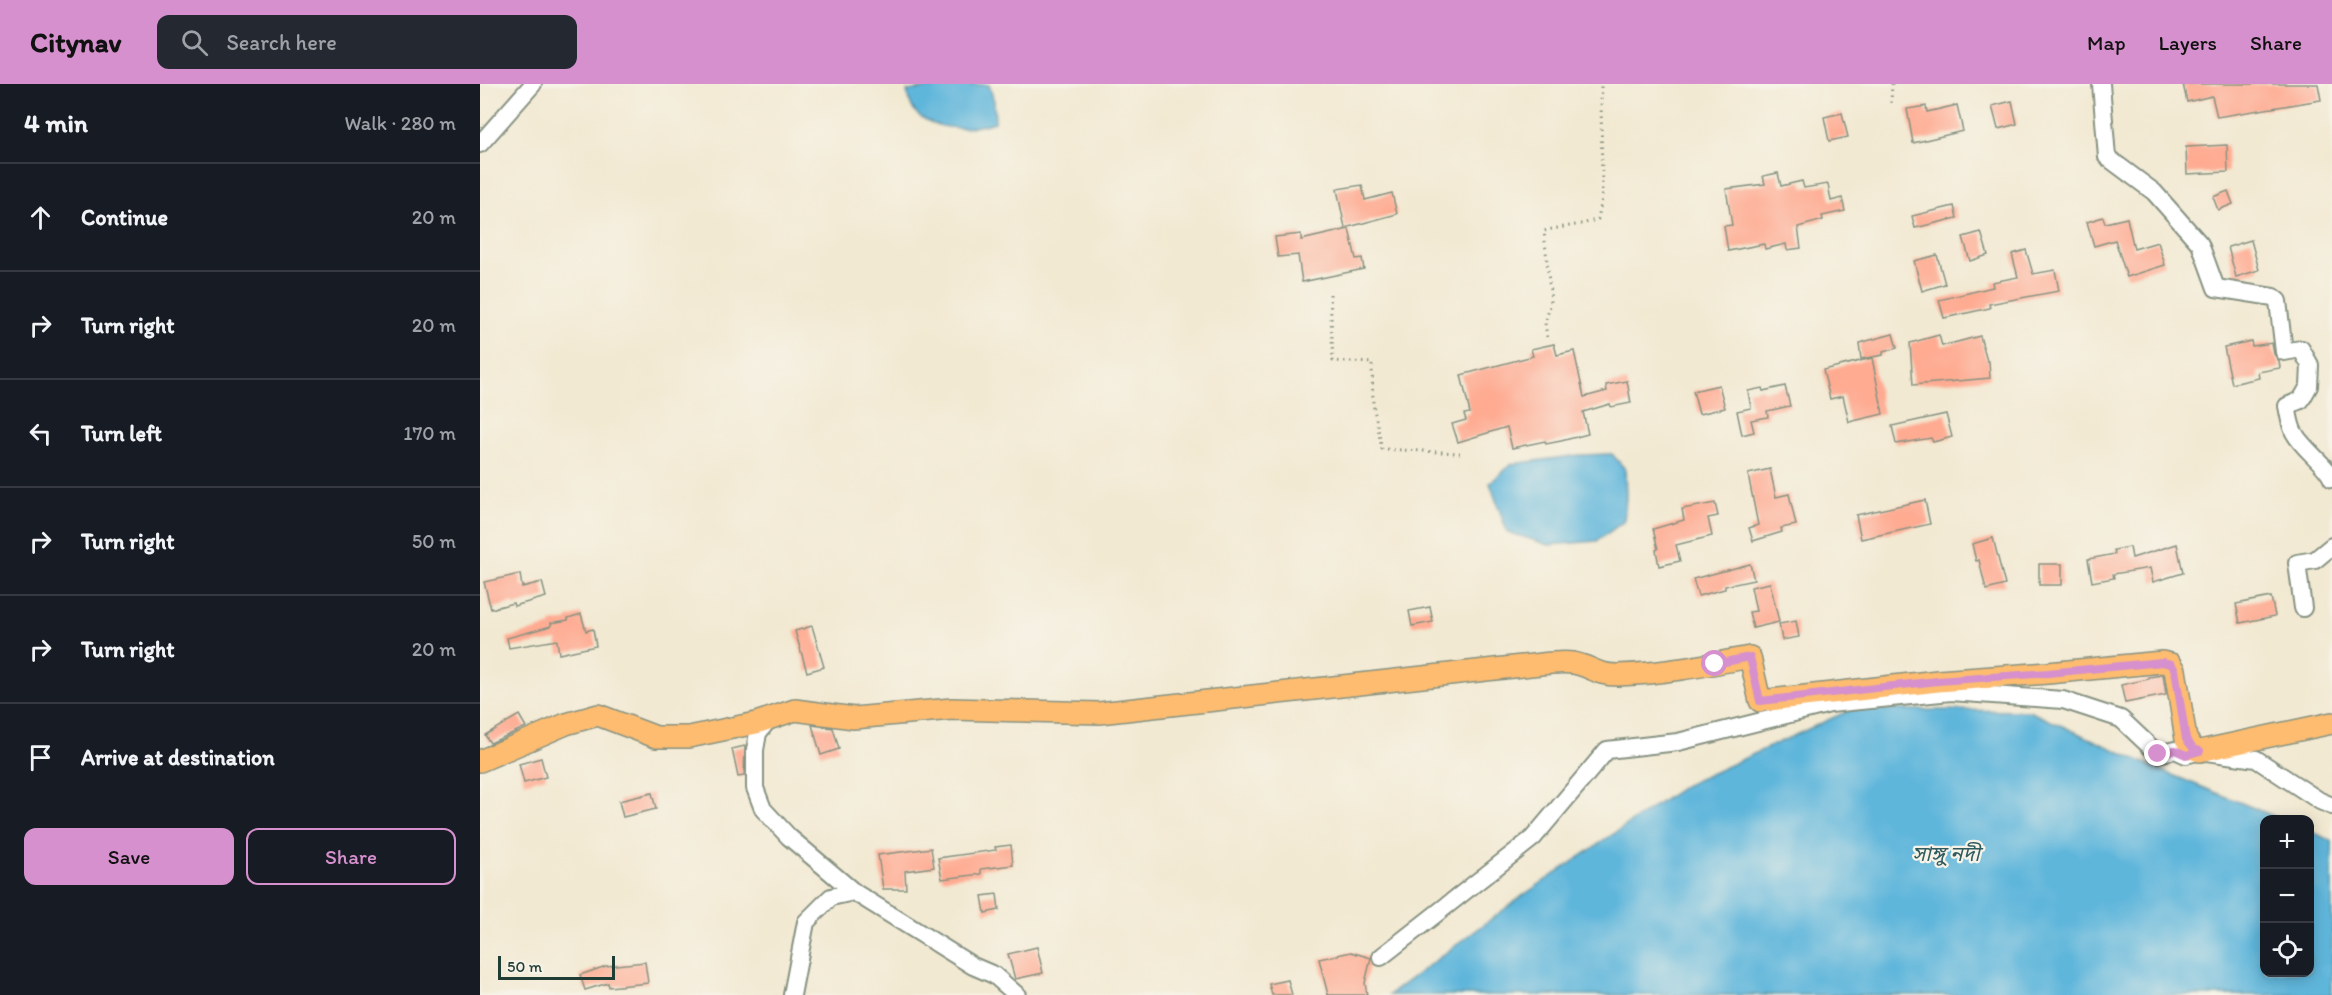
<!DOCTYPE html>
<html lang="en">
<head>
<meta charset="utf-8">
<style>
  body { margin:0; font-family:Itim,"Noto Sans Bengali",sans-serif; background:#242831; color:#f1f3f6 }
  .controls { position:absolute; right:18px; bottom:18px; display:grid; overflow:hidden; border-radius:12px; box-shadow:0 3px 15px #0003 }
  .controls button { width:54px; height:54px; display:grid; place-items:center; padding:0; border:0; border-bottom:2px solid #363941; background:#171b24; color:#f1f3f6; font:30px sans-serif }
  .scale { position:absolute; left:18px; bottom:15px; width:117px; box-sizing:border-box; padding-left:6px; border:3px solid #1f3d34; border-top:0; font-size:16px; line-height:21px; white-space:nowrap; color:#1f3d34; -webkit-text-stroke:4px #f7f3e8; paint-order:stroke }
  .stop { position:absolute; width:18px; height:18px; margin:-14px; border:4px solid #d690ce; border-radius:50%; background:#fff }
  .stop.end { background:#d690ce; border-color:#fff; box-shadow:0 2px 6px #0008 }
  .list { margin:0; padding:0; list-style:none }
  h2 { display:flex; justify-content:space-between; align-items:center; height:78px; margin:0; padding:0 24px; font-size:26px }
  h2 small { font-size:20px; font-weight:400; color:#9ea1a6 }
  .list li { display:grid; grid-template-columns:39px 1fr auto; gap:18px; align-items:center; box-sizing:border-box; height:108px; padding:0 24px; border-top:2px solid #363941 }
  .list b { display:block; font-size:22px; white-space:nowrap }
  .list em { font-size:20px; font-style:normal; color:#9ea1a6 }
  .actions { display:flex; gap:12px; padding:18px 24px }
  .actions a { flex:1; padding:14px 0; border:2px solid #d690ce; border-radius:12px; text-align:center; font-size:21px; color:#d690ce }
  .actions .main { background:#d690ce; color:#111 }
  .icon { flex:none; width:33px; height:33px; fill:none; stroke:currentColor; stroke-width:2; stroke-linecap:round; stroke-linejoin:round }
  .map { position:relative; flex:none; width:1852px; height:911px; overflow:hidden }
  header { display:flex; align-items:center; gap:36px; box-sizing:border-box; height:84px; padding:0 30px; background:#d690ce; color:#111 }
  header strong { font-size:28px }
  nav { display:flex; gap:33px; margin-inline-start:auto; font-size:21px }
  .search { width:420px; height:54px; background:#242831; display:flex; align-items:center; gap:15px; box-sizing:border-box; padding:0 21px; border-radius:12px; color:#9ea1a6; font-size:22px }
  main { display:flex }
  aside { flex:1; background:#171b24 }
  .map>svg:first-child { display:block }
  .water { fill:#5eb6db; stroke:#3e7a88; stroke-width:1.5 }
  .building { fill:#feab92 }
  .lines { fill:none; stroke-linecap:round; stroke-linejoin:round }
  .minor-casing { stroke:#889383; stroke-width:20 }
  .major-casing { stroke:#889383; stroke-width:24 }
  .path { stroke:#889383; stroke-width:3; stroke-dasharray:1.5 4.5; stroke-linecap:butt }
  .minor { stroke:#fff; stroke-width:16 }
  .major { stroke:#fdbc6f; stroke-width:21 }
  .route { stroke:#d690ce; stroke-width:8 }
  .labels { text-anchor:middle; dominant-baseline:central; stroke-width:4.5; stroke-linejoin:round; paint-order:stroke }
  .water-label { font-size:21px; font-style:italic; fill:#2f5b5e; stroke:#f7f3e8 }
</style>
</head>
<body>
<header>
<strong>Citynav</strong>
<div class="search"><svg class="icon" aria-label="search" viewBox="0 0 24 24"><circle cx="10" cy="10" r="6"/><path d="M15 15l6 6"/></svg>Search here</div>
<nav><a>Map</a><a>Layers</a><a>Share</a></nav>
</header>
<main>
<aside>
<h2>4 min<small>Walk · 280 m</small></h2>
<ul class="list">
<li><svg class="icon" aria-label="ahead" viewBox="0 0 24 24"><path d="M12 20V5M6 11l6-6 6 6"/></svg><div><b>Continue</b></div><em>20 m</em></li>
<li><svg class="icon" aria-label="right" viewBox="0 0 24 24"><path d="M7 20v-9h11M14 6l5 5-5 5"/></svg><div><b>Turn right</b></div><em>20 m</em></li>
<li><svg class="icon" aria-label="left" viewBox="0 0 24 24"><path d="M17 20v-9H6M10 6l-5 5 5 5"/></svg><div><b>Turn left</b></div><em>170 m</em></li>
<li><svg class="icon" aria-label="right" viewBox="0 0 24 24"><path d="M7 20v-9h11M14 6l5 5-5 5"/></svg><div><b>Turn right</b></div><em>50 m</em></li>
<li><svg class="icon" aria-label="right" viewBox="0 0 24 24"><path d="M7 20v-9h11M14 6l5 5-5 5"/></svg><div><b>Turn right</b></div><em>20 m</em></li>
<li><svg class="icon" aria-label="arrive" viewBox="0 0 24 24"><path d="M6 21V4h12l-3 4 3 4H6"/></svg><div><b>Arrive at destination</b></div></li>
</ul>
<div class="actions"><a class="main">Save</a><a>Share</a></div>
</aside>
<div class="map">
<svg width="1852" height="911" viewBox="0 0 1852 911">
  <rect width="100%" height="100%" fill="#f7f3e8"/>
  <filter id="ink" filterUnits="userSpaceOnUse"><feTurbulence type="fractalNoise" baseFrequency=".0167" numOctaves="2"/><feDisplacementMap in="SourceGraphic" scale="12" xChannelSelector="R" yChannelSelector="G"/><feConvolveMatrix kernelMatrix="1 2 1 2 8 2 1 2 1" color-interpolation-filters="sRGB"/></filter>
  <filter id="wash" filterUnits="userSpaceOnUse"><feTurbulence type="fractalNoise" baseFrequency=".008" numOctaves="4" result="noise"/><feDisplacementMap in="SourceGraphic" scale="24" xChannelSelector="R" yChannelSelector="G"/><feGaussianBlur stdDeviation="1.35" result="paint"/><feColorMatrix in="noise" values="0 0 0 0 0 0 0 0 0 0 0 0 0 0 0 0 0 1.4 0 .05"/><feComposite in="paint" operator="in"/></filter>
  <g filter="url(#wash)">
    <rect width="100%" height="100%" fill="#f2e9d2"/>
    <g class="water">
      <path d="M475,0L509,1L514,17L515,38C490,46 457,48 436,29C431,25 429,14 427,7Z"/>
      <path d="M1132,370L1145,385L1146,413L1144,437L1117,457L1069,461L1027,448L1010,399L1032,380L1100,371Z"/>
      <path d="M1372,625L1549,627L1680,686L1801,735L1784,736V888H1830V747L1852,757V911H909L1045,810L1206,701Z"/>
    </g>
    <g id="blocks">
      <g class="building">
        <path d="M1703,0H1838L1841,16L1737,33L1732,12L1707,18Z"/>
        <path d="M1532,17L1537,40L1518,45L1512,22Z"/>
        <path d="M1477,21L1483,47L1433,59L1427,25L1446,22L1447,28Z"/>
        <path d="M1362,29L1368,53L1349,57L1344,33Z"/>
        <path d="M1747,61L1748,88L1707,90L1706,63Z"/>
        <path d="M1298,89L1301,102L1322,97L1324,104L1348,100L1351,117L1362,114L1365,127L1342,132L1343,136L1318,143L1321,164L1307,166L1306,160L1285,165L1284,160L1248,167L1244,142L1252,141L1246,105L1285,100L1283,92Z"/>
        <path d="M882,101L885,116L912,109L917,130L865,144L857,105Z"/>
        <path d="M1748,107L1753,120L1738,126L1733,113Z"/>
        <path d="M1474,122L1477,134L1435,144L1432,132Z"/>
        <path d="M1623,133L1625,139L1647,134L1654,165L1678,158L1685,181L1647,193L1635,156L1614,162L1607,138Z"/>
        <path d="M869,145L876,175L882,174L884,185L822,198L818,171L798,173L795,153L821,150V156Z"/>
        <path d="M1501,148L1508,171L1490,177L1483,153Z"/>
        <path d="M1771,156L1779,186L1756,193L1748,163Z"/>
        <path d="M1546,166L1553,190L1575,186L1579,207L1509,220L1510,224L1464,234L1459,216L1513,203L1512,198L1538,193L1532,170Z"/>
        <path d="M1457,171L1465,200L1442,207L1434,177Z"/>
        <path d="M1413,250L1417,264L1403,268V271L1381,275L1379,259Z"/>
        <path d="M1459,251L1462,262L1500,252L1507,277H1509L1510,294L1433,301L1430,259Z"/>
        <path d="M1771,257L1772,262L1792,259L1794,270L1799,277L1800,284L1778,288L1779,294L1752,300L1744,263Z"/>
        <path d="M1074,260L1077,271L1094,267L1104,313L1127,307L1126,301L1147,297L1151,319L1131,323L1130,320L1103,328L1108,350L1081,357L1066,360L1065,357L1032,364L1027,343L978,358L972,340L986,336L984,330L990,329L981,291L1053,272L1051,265Z"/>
        <path d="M1392,274L1403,330L1369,338L1363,312L1350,315L1343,286Z"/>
        <path d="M1239,301L1245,324L1219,330L1213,307Z"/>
        <path d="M1305,302L1310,322L1287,327L1288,333L1271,336L1274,348L1262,351L1257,327L1271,324L1268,307L1282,304L1283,307Z"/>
        <path d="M1466,330L1472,353L1453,358L1451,354L1416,360L1412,342Z"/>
        <path d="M1290,385L1296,413L1309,410L1316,441L1301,444L1302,448L1273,457L1269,444L1278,441L1268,390Z"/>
        <path d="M1445,416L1450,440L1381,455L1376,431Z"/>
        <path d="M1235,419L1238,432L1228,434L1232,452L1196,461L1200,477L1179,482L1176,466L1178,465L1173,445L1204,436L1202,425Z"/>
        <path d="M1513,454L1525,501L1506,506L1499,476L1496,477L1492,460Z"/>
        <path d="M1697,460L1703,489L1673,498L1670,484L1633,490L1634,494L1612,498L1608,475L1635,470L1634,466L1650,463L1652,474Z"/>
        <path d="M1270,480L1274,496L1245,502V505L1218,512L1213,495Z"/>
        <rect x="1559" y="480" width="23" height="21"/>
        <path d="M40,490L42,503L62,498L66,513L34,522L33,519L11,525L4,498Z"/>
        <path d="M1290,499L1299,538L1273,544L1269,528L1276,527L1271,503Z"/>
        <path d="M1791,513L1795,532L1760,539L1756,520Z"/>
        <path d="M950,523L953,538L932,542L929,527Z"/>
        <path d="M101,530L106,547L113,545L116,562L79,570L77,556L29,564L27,554L71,542V539L88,536V534Z"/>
        <path d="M1316,537L1319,553L1302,556L1299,540Z"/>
        <path d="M332,542L344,583L327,588L315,547Z"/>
        <path d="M1683,591L1686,611L1645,619L1641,601L1669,595V593Z"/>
        <path d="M39,631L46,643L10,659L5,651Z"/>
        <path d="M332,641L353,644L359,665L341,671Z"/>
        <path d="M265,662L264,692L258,693L252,665Z"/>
        <path d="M61,674L66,693L44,699L39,680Z"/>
        <path d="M172,709L176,725L143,733L139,717Z"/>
        <path d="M531,761L533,781L501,785V790L462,795L458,774L516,766L515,763Z"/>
        <path d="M451,764L454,783L425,787L426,805H403L398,771Z"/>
        <path d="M517,810L519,826L505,829L502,812Z"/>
        <path d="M557,863L563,889L535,895L528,870Z"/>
        <path d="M871,868L891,874L885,899L887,911H848L839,875Z"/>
        <path d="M165,878L168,899L129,903L128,899L105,906L100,891L126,882Z"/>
        <path d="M808,896L812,911H792L789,900Z"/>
      </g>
    </g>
  </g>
  <g filter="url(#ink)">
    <use href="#blocks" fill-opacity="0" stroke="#889383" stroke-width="1.5"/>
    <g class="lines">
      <g class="minor-casing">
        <g id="minor">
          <path d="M1621,0L1627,73L1674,108L1720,160L1736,204L1793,213L1798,217L1804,268L1821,265L1830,281L1829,302L1821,316L1807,322C1809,331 1810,343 1815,350C1823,365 1848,382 1852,395"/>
          <path d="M0,60L53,0"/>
          <path d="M1823,524L1817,479L1835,476L1852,462"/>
          <path d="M290,634L278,649L275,666V704L283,725L309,753L374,808L493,882L514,891L537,911"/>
          <path d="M901,873L1053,754L1127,666L1198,658L1350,620L1471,608L1583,616L1641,635L1678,670L1695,666L1706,671L1720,667L1776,675L1840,717L1852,722"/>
          <path d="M312,911L326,838L351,813L374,808"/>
        </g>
      </g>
      <g class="major-casing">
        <path id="major" d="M0,677L86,640L118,631L176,653H209L276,639L315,626L374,634L472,625L619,629L1042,582C1058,581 1077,577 1093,579C1111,582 1116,591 1137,591C1181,590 1227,581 1270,573L1280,617L1458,597L1568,589L1682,578L1691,580L1695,586L1706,655L1714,665L1720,667L1852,639"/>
      </g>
      <g class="path">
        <path d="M1411,19L1412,0"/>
        <path d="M850,210L853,277L892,279L893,320L902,365L980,369"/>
        <path d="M1067,253L1065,239L1071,218L1064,147C1082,142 1100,142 1118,135L1122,114L1121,0"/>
      </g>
      <use href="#minor" class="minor"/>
      <use href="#major" class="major"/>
    </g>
  </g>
  <g class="lines" filter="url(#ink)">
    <path class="route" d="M1235,580L1270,573L1280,617L1458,597L1568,589L1682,578L1691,580L1695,586L1706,655L1714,665L1720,667L1706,671L1695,666L1678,670"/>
  </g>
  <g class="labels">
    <g class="water-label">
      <text x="1466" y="769">সাঙ্গু নদী</text>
    </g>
  </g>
</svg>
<div class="controls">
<button>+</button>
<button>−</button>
<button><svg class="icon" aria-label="locate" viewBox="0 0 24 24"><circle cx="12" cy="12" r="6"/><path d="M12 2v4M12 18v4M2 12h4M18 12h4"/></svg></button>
</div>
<div class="scale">50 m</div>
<div class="stop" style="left:1235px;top:580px"></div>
<div class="stop end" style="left:1678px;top:670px"></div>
</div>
</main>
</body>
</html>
